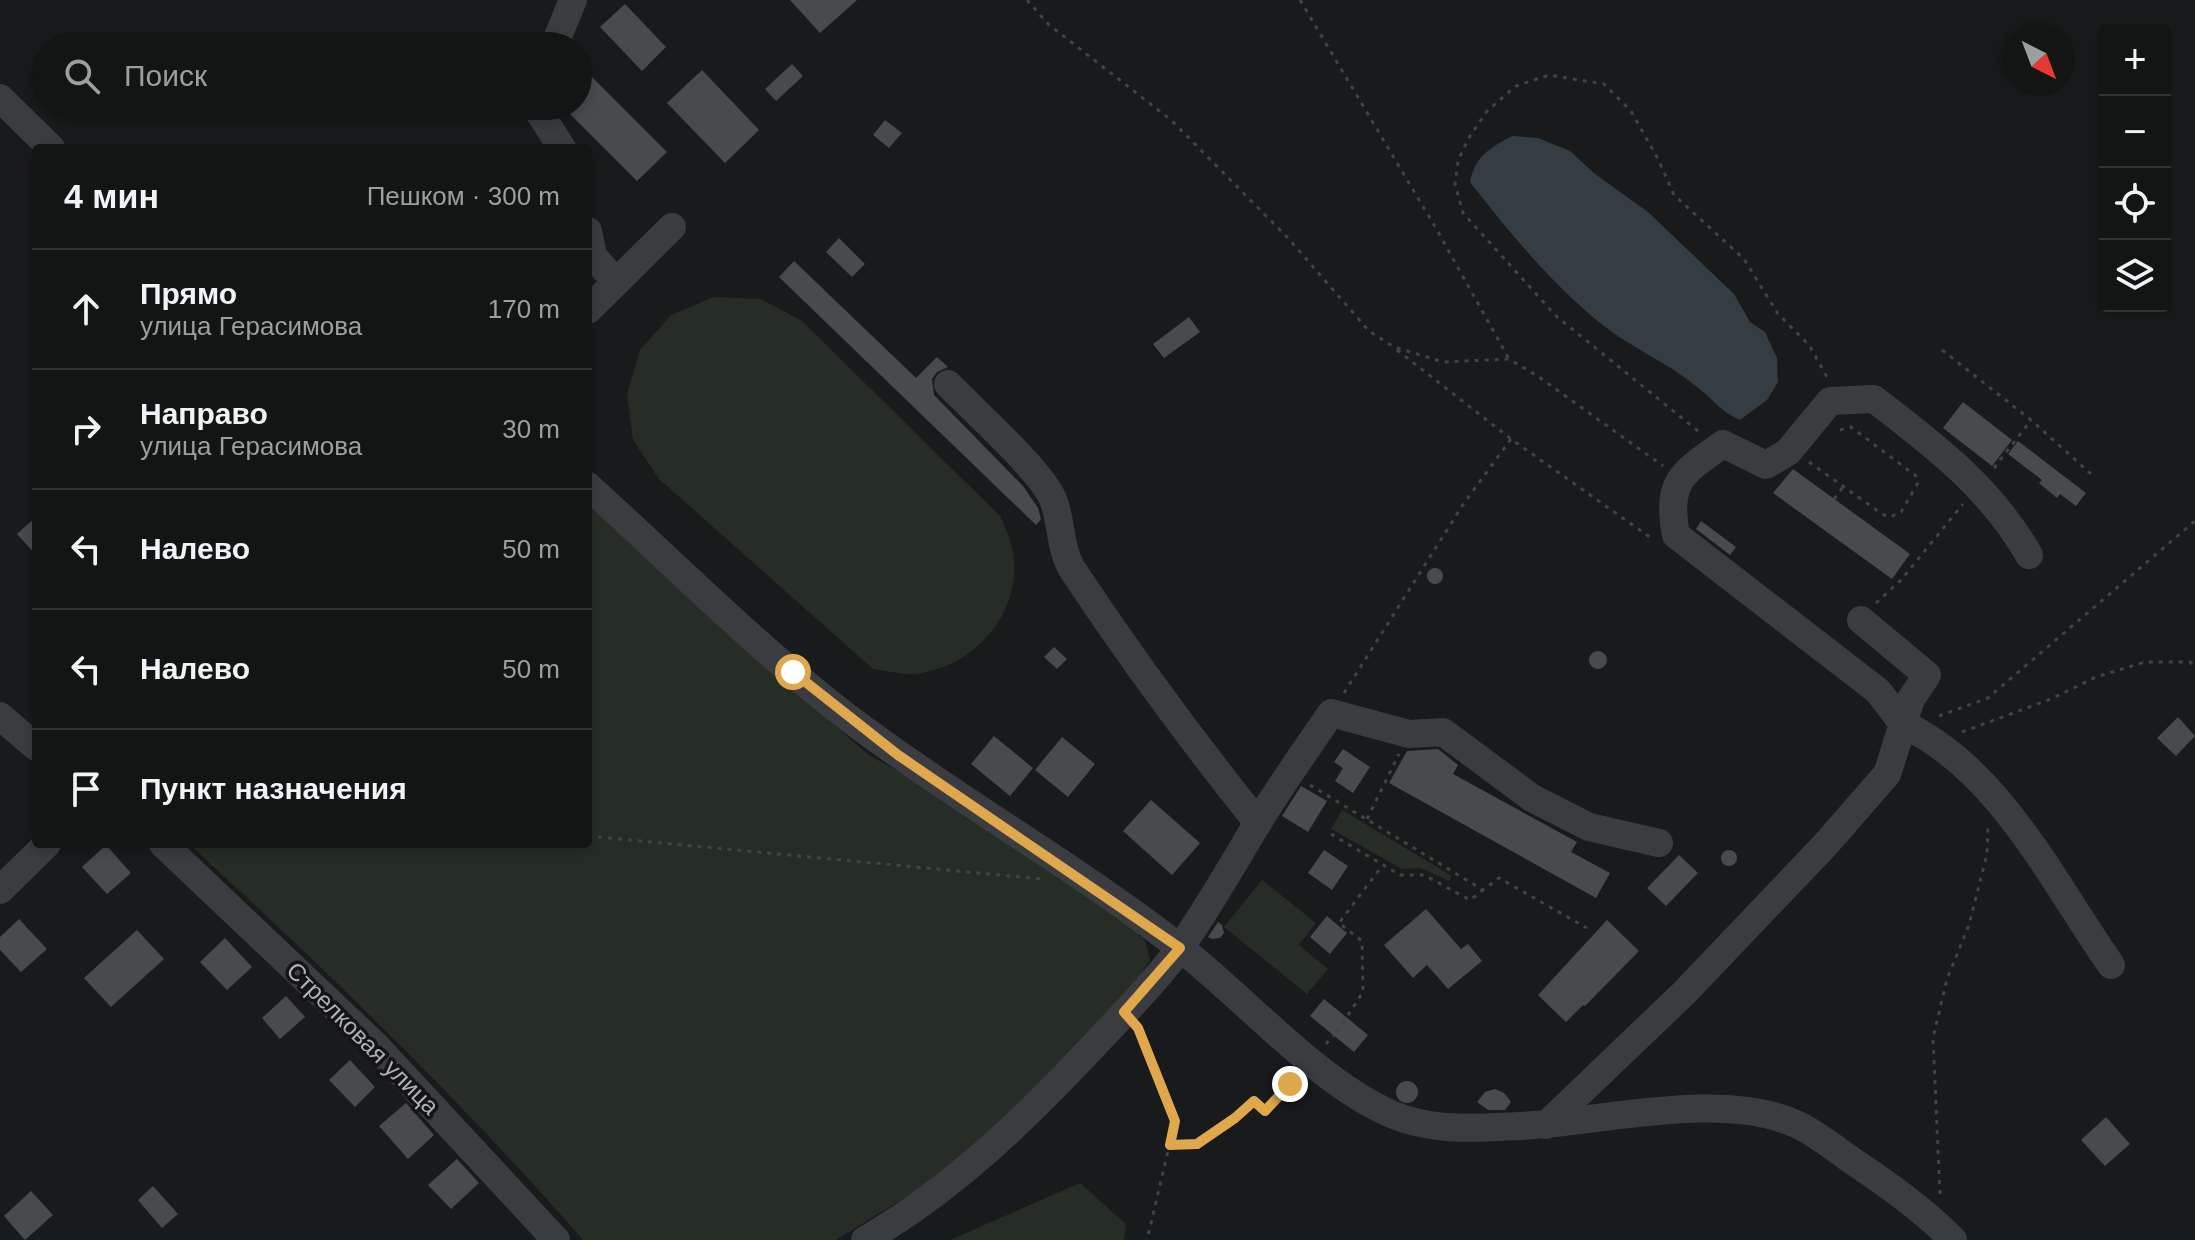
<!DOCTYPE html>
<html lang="ru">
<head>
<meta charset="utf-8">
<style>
  body { margin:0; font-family:Arial,sans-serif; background:#202122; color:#f1f3f6 }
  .controls { position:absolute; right:24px; top:24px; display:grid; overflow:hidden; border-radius:8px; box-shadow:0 4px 12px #0003 }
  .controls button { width:72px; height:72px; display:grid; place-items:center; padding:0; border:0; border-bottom:2px solid #323334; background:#131414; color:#f1f3f6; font:40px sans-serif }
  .compass { position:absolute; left:2003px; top:24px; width:72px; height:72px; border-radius:50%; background:#131414; box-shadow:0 4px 12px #0003; rotate:138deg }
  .stop { position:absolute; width:24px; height:24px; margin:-18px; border:6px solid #dfa84d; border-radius:50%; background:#fff }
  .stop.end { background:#dfa84d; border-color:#fff; box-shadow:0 2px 8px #0008 }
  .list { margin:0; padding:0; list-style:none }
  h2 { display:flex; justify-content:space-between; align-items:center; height:104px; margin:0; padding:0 32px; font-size:34px }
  h2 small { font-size:26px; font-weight:400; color:#9d9ea0 }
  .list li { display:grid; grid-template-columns:52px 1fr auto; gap:24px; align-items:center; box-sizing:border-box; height:120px; padding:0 32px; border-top:2px solid #323334 }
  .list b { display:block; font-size:30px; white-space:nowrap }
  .list p { margin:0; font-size:26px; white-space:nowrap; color:#9d9ea0 }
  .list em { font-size:26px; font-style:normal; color:#9d9ea0 }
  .icon { flex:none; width:44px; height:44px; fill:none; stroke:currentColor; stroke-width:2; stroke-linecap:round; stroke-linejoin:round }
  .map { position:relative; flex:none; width:2195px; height:1240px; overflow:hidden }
  .search { position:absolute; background:#131414; box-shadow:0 4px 12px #0003; left:32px; top:32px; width:560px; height:88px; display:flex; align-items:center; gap:20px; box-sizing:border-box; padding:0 28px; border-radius:44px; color:#9d9ea0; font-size:30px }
  .panel { position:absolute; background:#131414; box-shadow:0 4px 12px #0003; left:32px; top:144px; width:560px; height:704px; border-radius:8px }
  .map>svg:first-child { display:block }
  .green { fill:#262d26 }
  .water { fill:#343d43 }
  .building { fill:#494a4d }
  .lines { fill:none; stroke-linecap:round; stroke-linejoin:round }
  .path { stroke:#414347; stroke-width:3; stroke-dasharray:4 6; stroke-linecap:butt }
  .minor { stroke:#3b3c40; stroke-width:28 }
  .route { stroke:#dfa84d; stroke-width:10 }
  .labels { text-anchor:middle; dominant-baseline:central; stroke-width:7; stroke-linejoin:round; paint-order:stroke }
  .street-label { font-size:24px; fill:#adb2b9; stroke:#141416 }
</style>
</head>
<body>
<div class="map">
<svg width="2195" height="1240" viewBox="0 0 2195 1240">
  <rect width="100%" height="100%" fill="#191a1b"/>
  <g class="green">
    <path d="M714,297L761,299L802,321L1001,517C1005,528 1011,540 1013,552C1023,610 977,664 922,673C907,676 888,671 873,669L659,479L633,440L627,394L640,350L671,315Z"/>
    <path d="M588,503L725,631L869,755L930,789L1126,923L1145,940L1150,960L1139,978L1032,1093L932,1181L836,1240H583C461,1100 326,970 189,844H588Z"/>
    <path d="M1342,810L1452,876L1449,881L1420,868L1402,869L1331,829Z"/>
    <path d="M1262,880L1316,923L1299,945L1328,969L1307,994L1224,927Z"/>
    <path d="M1080,1183L1126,1224L1124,1240H950Z"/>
  </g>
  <path class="water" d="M1512,136L1538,138L1570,151L1595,174L1648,212L1734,294L1750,322L1765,332L1777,358L1778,382L1767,400L1740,420C1720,411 1714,400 1697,387C1669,363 1633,349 1604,326C1553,286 1510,233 1470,182C1475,156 1490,148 1512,136Z"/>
  <g class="building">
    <path d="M790,0H857L820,33Z"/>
    <path d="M625,4L666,47L642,71L600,27Z"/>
    <path d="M578,63L667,152L637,181L562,106H578Z"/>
    <path d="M792,64L803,76L776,101L765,89Z"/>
    <path d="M702,70L759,130L725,163L667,103Z"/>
    <path d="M885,120L902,133L889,148L873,135Z"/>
    <path d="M839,238L865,264L852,277L826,252Z"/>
    <path d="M794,261L916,378L937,357L948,367L937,372L932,379L934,395L1023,486L1038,508L1041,519L1036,525L779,277Z"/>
    <path d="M1189,317L1200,332L1164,358L1153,344Z"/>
    <path d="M1963,402L2012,440L1992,466L1943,428Z"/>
    <path d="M2018,441L2086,493L2076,506L2060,494L2057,498L2039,483L2042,480L2008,454Z"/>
    <path d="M1793,469L1910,554L1892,579L1773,493Z"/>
    <path d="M36,517V555L17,534Z"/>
    <path d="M1701,521L1736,547L1730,555L1696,529Z"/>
    <circle cx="1435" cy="576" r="8"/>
    <path d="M1054,647L1067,659L1057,669L1044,657Z"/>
    <circle cx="1598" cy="660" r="9"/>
    <path d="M2178,717L2195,736L2176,756L2157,738Z"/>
    <path d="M994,736L1033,768L1010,796L971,764Z"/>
    <path d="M1062,737L1095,764L1068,797L1035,770Z"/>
    <path d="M1343,749L1370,767L1353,793L1335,781L1343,768L1334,762Z"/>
    <path d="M1438,749L1458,765L1453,774L1577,842L1571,852L1610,873L1596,898L1389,783L1407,751Z"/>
    <path d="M1301,786L1327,801L1308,832L1282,816Z"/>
    <path d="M1151,800L1200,843L1172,875L1123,831Z"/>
    <path d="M106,845L131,873L107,894L82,867Z"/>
    <path d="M1324,850L1348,866L1332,890L1308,873Z"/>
    <circle cx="1729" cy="858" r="8"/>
    <path d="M1679,855L1698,873L1666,906L1647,888Z"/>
    <path d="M1426,909L1461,949L1468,944L1482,961L1448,989L1427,965L1413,978L1384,945Z"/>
    <path d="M1327,916L1347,933L1330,954L1310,937Z"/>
    <path d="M19,919L47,949L21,972L0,950V937Z"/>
    <path d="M1607,920L1639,951L1585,1006L1583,1005L1566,1022L1538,995Z"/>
    <path d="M1218,922L1222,925L1224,933L1220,938L1212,939L1208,937Z"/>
    <path d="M137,930L164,959L111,1007L84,978Z"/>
    <path d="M225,938L252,967L227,990L200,962Z"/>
    <path d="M286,996L305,1017L280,1039L262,1018Z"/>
    <path d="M1324,999L1368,1035L1354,1052L1310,1016Z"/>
    <path d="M350,1060L375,1087L355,1107L329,1080Z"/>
    <circle cx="1407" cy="1092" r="11"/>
    <path d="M1495,1089L1504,1093L1511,1102L1505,1110H1488L1477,1102L1485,1092Z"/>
    <path d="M406,1103L434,1135L408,1159L379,1126Z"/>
    <path d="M2106,1117L2130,1144L2105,1166L2081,1140Z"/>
    <path d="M457,1159L479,1183L451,1209L428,1185Z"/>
    <path d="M153,1186L178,1214L162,1228L138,1200Z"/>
    <path d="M31,1191L53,1215L25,1240L4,1216Z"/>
  </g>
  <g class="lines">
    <g class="path">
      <path d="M1027,0L1048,24L1171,120L1287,237L1369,331L1394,347L1443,362L1509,359L1539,377L1663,466"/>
      <path d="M1300,0L1437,230L1509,359"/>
      <path d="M1397,350L1511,439L1651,538"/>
      <path d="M1942,350L2031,420L2091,474"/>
      <path d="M1698,431L1556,316L1463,213L1455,184L1458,161L1468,139L1487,111L1516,86L1549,75L1604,84L1631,111L1659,161L1674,195L1744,259L1778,314L1809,345L1827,377"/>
      <path d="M1809,462L1882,514L1890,517L1901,512L1918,483L1916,476L1851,427L1836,431"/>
      <path d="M1994,468L2031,420"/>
      <path d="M1834,499L1843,487"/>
      <path d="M1876,603L1901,580L1963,504"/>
      <path d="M1344,693L1464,503L1511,439"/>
      <path d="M1939,716L1988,698L2195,521"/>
      <path d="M1962,732L2051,699L2096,677L2145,662H2190L2195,666"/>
      <path d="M1310,785L1483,890L1499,878L1587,928"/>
      <path d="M1367,819L1399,754"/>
      <path d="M1331,834L1400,875H1424L1470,900L1483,890"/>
      <path d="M588,836L1042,879"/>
      <path d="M1139,1030L1175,1121L1147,1240"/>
      <path d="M1337,1032L1363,992L1362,941L1339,923L1382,866"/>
      <path d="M1326,1044L1334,1035"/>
      <path d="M1170,1145L1197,1144L1235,1118L1254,1101L1265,1111L1294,1079"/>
      <path d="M1940,1194L1933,1038L1947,979L1969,925L1987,854L1988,826"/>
    </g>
    <g class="minor">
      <path d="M554,46L573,0"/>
      <path d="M0,98L51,148"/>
      <path d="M535,106L562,148"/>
      <path d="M588,231L593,256L616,282"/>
      <path d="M588,310L672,227"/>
      <path d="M948,384C973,410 1044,473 1054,502C1062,524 1060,552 1074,572C1131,658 1193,742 1258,823"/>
      <path d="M588,486C674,564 758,649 851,720C957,800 1075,866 1180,948C1246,999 1316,1081 1391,1114C1432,1132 1477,1128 1520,1126C1600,1122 1722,1090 1796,1124C1817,1133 1837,1151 1857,1164C1890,1186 1925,1211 1953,1240"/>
      <path d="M1861,620L1927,675L1911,699L1903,724C2000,770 2052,881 2111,965"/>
      <path d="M0,716L36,747"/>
      <path d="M163,844L376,1046L556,1240"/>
      <path d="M0,890L47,844"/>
      <path d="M1546,1125L1685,992L1826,844L1887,774L1903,724L1878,691L1676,535C1666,481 1682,473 1723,444L1766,465L1788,452L1830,401L1874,399C1935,446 1990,487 2029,555"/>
      <path d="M865,1240C955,1188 1029,1115 1100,1039C1127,1010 1156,981 1180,948C1208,908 1232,866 1257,824C1280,786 1306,750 1331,713L1409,734L1443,732L1532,798L1589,827L1659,843"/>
    </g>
  </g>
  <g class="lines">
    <path class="route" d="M793,672L898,755L1180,948L1124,1012L1138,1028L1175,1121L1170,1145L1197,1144L1235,1118L1254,1101L1265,1111L1290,1084"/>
  </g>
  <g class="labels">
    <g class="street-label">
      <text transform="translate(363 1038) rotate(45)">Стрелковая улица</text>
    </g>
  </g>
</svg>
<div class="controls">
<button>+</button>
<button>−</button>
<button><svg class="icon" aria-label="locate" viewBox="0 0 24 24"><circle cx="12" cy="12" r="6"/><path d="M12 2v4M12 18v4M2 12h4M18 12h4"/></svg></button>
<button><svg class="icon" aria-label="layers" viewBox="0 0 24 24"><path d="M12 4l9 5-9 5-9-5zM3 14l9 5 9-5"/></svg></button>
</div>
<svg class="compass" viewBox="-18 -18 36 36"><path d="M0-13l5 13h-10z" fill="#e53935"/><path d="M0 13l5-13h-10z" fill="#9d9ea0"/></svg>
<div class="stop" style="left:793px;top:672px"></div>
<div class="stop end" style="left:1290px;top:1084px"></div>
<div class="search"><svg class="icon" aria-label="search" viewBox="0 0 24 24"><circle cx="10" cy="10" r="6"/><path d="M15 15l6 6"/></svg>Поиск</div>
<section class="panel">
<h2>4 мин<small>Пешком · 300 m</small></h2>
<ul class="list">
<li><svg class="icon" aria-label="ahead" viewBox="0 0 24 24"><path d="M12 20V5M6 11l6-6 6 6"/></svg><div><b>Прямо</b><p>улица Герасимова</p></div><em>170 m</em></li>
<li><svg class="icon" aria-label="right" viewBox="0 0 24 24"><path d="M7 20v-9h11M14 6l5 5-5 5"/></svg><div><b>Направо</b><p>улица Герасимова</p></div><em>30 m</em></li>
<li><svg class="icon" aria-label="left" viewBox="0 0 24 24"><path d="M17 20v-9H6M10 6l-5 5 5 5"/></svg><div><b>Налево</b></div><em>50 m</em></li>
<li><svg class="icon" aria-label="left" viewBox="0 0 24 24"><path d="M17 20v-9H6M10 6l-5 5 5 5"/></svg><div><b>Налево</b></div><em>50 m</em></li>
<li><svg class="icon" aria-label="arrive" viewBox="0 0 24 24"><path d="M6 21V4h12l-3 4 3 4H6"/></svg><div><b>Пункт назначения</b></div></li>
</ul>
</section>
</div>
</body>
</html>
